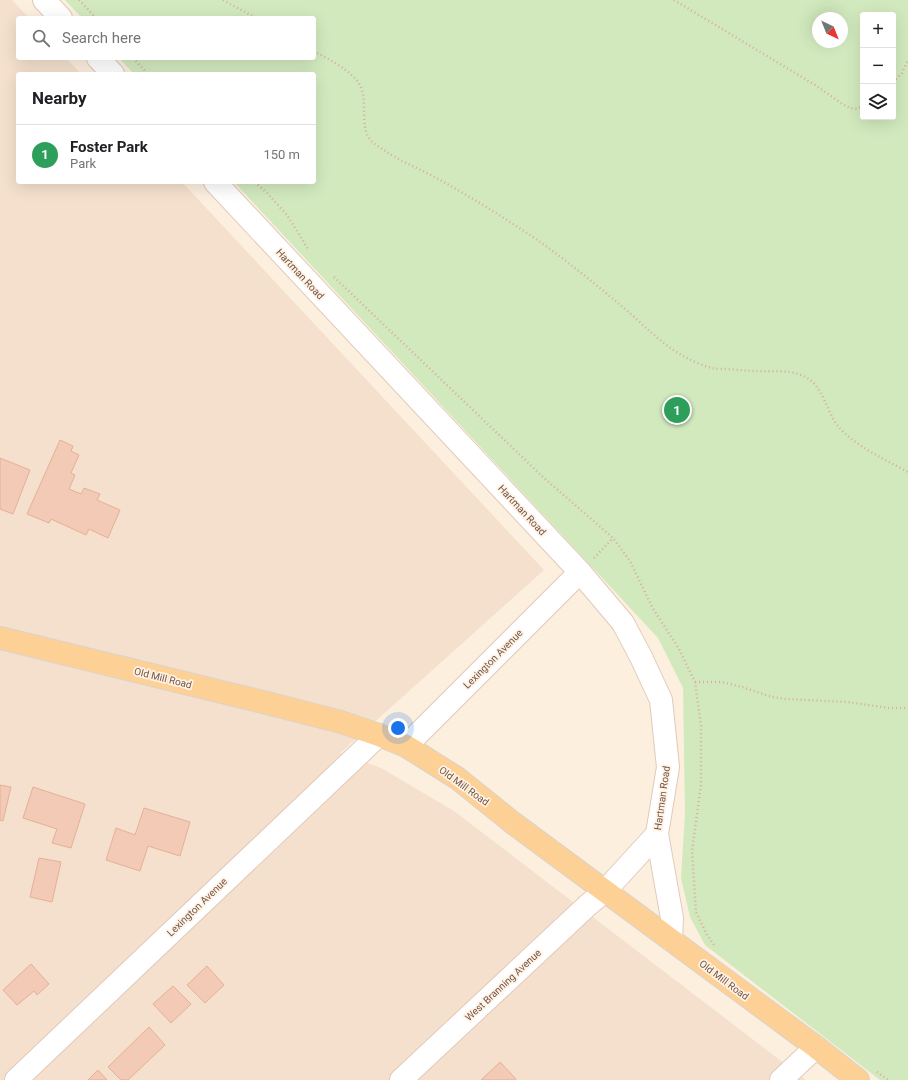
<!DOCTYPE html>
<html lang="en">
<head>
<meta charset="utf-8">
<style>
  body { margin:0; font-family:Roboto,sans-serif; background:#f6f6f6; color:#202124 }
  .controls { position:absolute; right:12px; top:12px; display:grid; overflow:hidden; border-radius:4px; box-shadow:0 4px 16px #0002 }
  .controls button { width:36px; height:36px; display:grid; place-items:center; padding:0; border:0; border-bottom:1px solid #e0e0e0; background:#fff; color:#202124; font:20px sans-serif }
  .compass { position:absolute; left:812px; top:12px; width:36px; height:36px; border-radius:50%; background:#fff; box-shadow:0 4px 16px #0002; rotate:137deg }
  .you { position:absolute; left:398px; top:728px; width:14px; height:14px; margin:-10px; border:3px solid #fff; border-radius:50%; background:#1a73e8; box-shadow:0 0 0 6px #1a73e833 }
  .badge { display:grid; place-items:center; width:26px; height:26px; border-radius:50%; background:#e95d41; color:#fff; font-size:13px; font-weight:700 }
  .pin { position:absolute; translate:-50% -50%; border:2px solid #fff; box-shadow:0 1px 4px #0006 }
  .list { margin:0; padding:0; list-style:none }
  h2 { display:flex; justify-content:space-between; align-items:center; height:52px; margin:0; padding:0 16px; font-size:17px }
  h2 small { font-size:13px; font-weight:400; color:#757577 }
  .list li { display:grid; grid-template-columns:26px 1fr auto; gap:12px; align-items:center; box-sizing:border-box; height:60px; padding:0 16px; border-top:1px solid #e0e0e0 }
  .list b { display:block; font-size:15px; white-space:nowrap }
  .list p { margin:0; font-size:13px; white-space:nowrap; color:#757577 }
  .list em { font-size:13px; font-style:normal; color:#757577 }
  .icon { flex:none; width:22px; height:22px; fill:none; stroke:currentColor; stroke-width:2; stroke-linecap:round; stroke-linejoin:round }
  .map { position:relative; flex:none; width:908px; height:1080px; overflow:hidden }
  .search { position:absolute; background:#fff; box-shadow:0 4px 16px #0002; left:16px; top:16px; width:300px; height:44px; display:flex; align-items:center; gap:10px; box-sizing:border-box; padding:0 14px; border-radius:4px; color:#757577; font-size:15px }
  .panel { position:absolute; background:#fff; box-shadow:0 4px 16px #0002; left:16px; top:72px; width:300px; height:112px; border-radius:4px }
  .map>svg:first-child { display:block }
  .residential { fill:#f4e0cd }
  .green { fill:#d2e9be; fill-rule:evenodd }
  .building { fill:#f2cab6; stroke:#e5b096 }
  .lines { fill:none; stroke-linecap:round; stroke-linejoin:round }
  .minor-casing { stroke:#e0cabb; stroke-width:24 }
  .major-casing { stroke:#dad3cf; stroke-width:24 }
  .path { stroke:#d6ae9a; stroke-width:2.5; stroke-dasharray:1 3; stroke-linecap:butt }
  .minor { stroke:#fff; stroke-width:22 }
  .major { stroke:#fdd095; stroke-width:22 }
  .labels { text-anchor:middle; dominant-baseline:central; stroke-width:3.5; stroke-linejoin:round; paint-order:stroke }
  .street-label { font-size:10px; fill:#725447; stroke:#fff3e5 }
</style>
</head>
<body>
<div class="map">
<svg width="908" height="1080" viewBox="0 0 908 1080">
  <rect width="100%" height="100%" fill="#fcefde"/>
  <path class="residential" d="M0,0H12L29,18H18V58H66L81,74H18V182H182L544,570L340,753L381,768L454,811L806,1080H0Z"/>
  <path class="green" d="M65,0H908V1080H880L705,945L690,917L681,878L685,813L683,688L658,638L234,182H314V74H134L119,58H314V18H82ZM863,15H893V117H863ZM818,18H842V42H818Z"/>
  <g class="building">
    <path d="M60,440L73,446L71,451L79,455L71,473L75,475L69,489L81,494L84,488L100,494L97,500L120,510L108,538L89,529L86,535L51,519L49,523L27,514Z"/>
    <path d="M0,458L30,470L13,514L0,509Z"/>
    <path d="M0,785L11,787L3,821L0,820Z"/>
    <path d="M33,787L85,804L71,848L52,843L57,829L23,818Z"/>
    <path d="M144,808L190,822L180,856L148,846L140,871L106,860L116,828L135,835Z"/>
    <path d="M39,858L61,862L52,902L30,897Z"/>
    <path d="M31,964L49,984L37,995L34,991L17,1005L3,990Z"/>
    <path d="M207,966L224,985L205,1003L187,985Z"/>
    <path d="M173,986L191,1004L171,1023L153,1004Z"/>
    <path d="M149,1027L165,1045L128,1080H121L108,1067Z"/>
    <path d="M500,1062L516,1079L515,1080H481Z"/>
    <path d="M98,1070L107,1080H88Z"/>
  </g>
  <g class="lines">
    <g class="minor-casing">
      <g id="minor">
        <path d="M44,0L61,18"/>
        <path d="M98,58L113,74"/>
        <path d="M215,182L580,572L623,623L641,657L661,700L668,767L657,834L605,891L588,905L401,1080"/>
        <path d="M406,746L580,572"/>
        <path d="M657,834L672,918L671,940"/>
        <path d="M16,1080L379,735"/>
        <path d="M781,1080L816,1047"/>
      </g>
    </g>
    <g class="major-casing">
      <path id="major" d="M0,638L267,703L341,722L379,735L406,746L457,778L513,823L816,1047L858,1080"/>
    </g>
    <g class="path">
      <path d="M79,0L96,18"/>
      <path d="M223,0L256,18"/>
      <path d="M674,0L815,85L841,103L850,108L857,109L863,106"/>
      <path d="M314,51C328,59 351,70 360,85C368,100 360,125 369,138C372,143 379,147 384,150C398,160 415,167 431,175C466,194 500,215 533,237C565,259 595,284 624,308C645,326 663,346 687,358C694,362 704,366 712,368C717,369 723,369 728,369C738,370 748,371 758,371C774,372 793,369 807,378C824,388 826,411 838,426C853,445 886,460 908,472"/>
      <path d="M133,58L148,74"/>
      <path d="M893,82L902,73L908,60"/>
      <path d="M255,182L267,193L287,215L308,249"/>
      <path d="M334,277L543,477L613,538L630,561L652,607L679,649L695,682L701,726V785L692,851L696,912L707,935L714,945"/>
      <path d="M594,558L613,538"/>
      <path d="M695,682H722L742,687L772,697L786,699L847,702L889,708H908"/>
      <path d="M877,1072L888,1080"/>
    </g>
    <use href="#minor" class="minor"/>
    <use href="#major" class="major"/>
  </g>
  <g class="labels">
    <g class="street-label">
      <text transform="translate(300 274) rotate(47)">Hartman Road</text>
      <text transform="translate(522 510) rotate(47)">Hartman Road</text>
      <text transform="translate(493 659) rotate(-45)">Lexington Avenue</text>
      <text transform="translate(163 678) rotate(14)">Old Mill Road</text>
      <text transform="translate(464 786) rotate(36)">Old Mill Road</text>
      <text transform="translate(662 798) rotate(-82)">Hartman Road</text>
      <text transform="translate(197 907) rotate(-44)">Lexington Avenue</text>
      <text transform="translate(724 980) rotate(37)">Old Mill Road</text>
      <text transform="translate(503 985) rotate(-43)">West Branning Avenue</text>
    </g>
  </g>
</svg>
<div class="controls">
<button>+</button>
<button>−</button>
<button><svg class="icon" aria-label="layers" viewBox="0 0 24 24"><path d="M12 4l9 5-9 5-9-5zM3 14l9 5 9-5"/></svg></button>
</div>
<svg class="compass" viewBox="-18 -18 36 36"><path d="M0-13l5 13h-10z" fill="#e53935"/><path d="M0 13l5-13h-10z" fill="#757577"/></svg>
<div class="you"></div>
<div class="pin badge" style="left:677px;top:410px;background:#2e9e5b">1</div>
<div class="search"><svg class="icon" aria-label="search" viewBox="0 0 24 24"><circle cx="10" cy="10" r="6"/><path d="M15 15l6 6"/></svg>Search here</div>
<section class="panel">
<h2>Nearby<small></small></h2>
<ul class="list">
<li><span class="badge" style="background:#2e9e5b">1</span><div><b>Foster Park</b><p>Park</p></div><em>150 m</em></li>
</ul>
</section>
</div>
</body>
</html>
